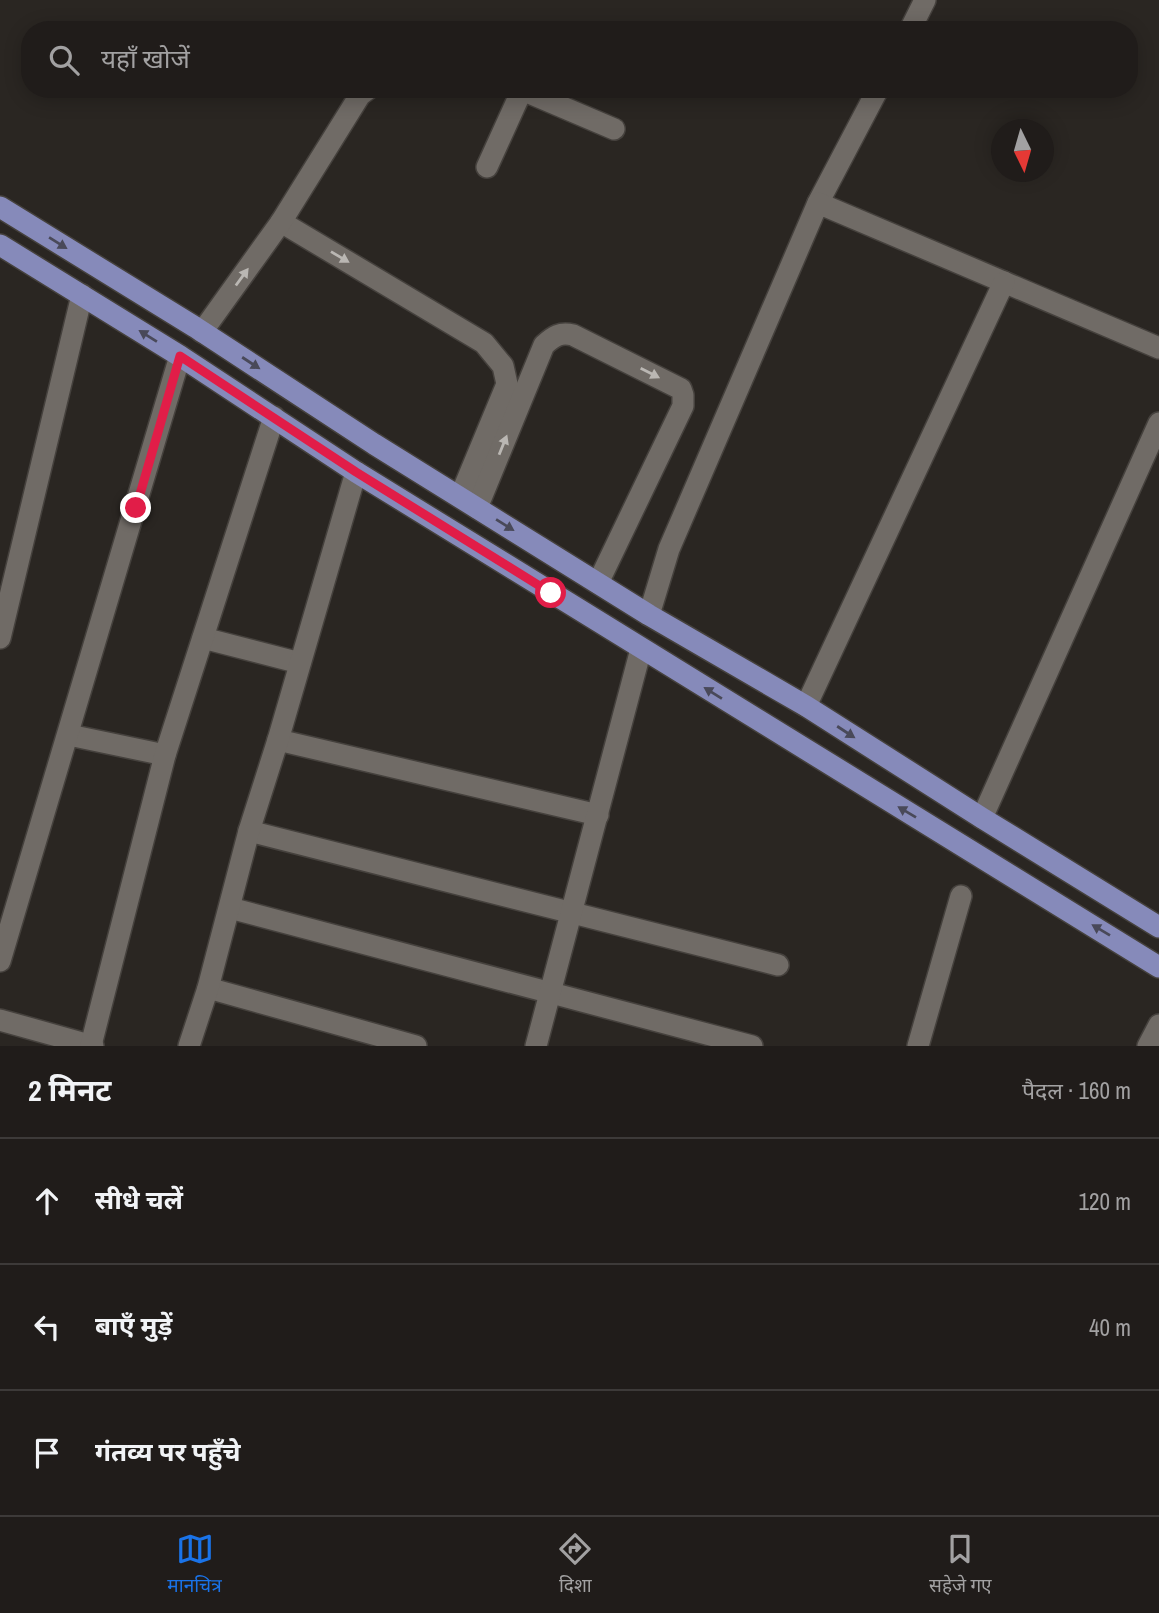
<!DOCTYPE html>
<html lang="hi">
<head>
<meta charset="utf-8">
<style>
  body { margin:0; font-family:"Archivo Narrow","Noto Sans Devanagari",sans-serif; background:#2d2927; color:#f1f3f6 }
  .compass { position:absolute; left:991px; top:119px; width:63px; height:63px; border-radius:50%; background:#201c1a; box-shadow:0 4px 18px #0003; rotate:175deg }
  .stop { position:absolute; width:21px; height:21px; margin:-16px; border:5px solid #e11d48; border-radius:50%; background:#fff }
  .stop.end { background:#e11d48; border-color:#fff; box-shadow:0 2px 7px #0008 }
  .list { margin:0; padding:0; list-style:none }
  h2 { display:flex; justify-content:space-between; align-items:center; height:91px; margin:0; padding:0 28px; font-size:30px }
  h2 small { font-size:23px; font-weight:400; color:#a2a1a2 }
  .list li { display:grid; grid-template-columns:46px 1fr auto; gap:21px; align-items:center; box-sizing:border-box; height:126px; padding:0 28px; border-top:2px solid #3d3a39 }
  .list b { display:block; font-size:26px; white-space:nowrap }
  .list em { font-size:23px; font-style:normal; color:#a2a1a2 }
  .icon { flex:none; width:38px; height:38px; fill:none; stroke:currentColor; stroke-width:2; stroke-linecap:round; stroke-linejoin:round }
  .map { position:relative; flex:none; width:1159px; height:1046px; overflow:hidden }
  .search { position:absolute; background:#201c1a; box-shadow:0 4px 18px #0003; left:21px; right:21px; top:21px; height:77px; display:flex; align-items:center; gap:18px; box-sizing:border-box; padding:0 24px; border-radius:28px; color:#a2a1a2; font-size:26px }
  .sheet { height:469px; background:#201c1a }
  nav { display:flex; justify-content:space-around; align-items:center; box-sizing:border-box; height:98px; border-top:2px solid #3d3a39; background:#201c1a; font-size:19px; color:#a2a1a2 }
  nav a { display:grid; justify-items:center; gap:4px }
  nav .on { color:#1a73e8 }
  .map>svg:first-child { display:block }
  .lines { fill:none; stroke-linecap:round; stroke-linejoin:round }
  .minor-casing { stroke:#45413d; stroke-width:24 }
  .major-casing { stroke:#45413d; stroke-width:24 }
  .minor { stroke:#706b66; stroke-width:21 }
  .major { stroke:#868aba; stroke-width:21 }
  .oneway { fill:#494959 }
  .oneway2 { fill:#bab7b3 }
  .route { stroke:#e11d48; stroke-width:9 }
</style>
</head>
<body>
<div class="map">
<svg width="1159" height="1046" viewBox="0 0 1159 1046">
  <rect width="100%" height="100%" fill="#2a2622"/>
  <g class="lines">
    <g class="minor-casing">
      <g id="minor">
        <path d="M910,30L925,0"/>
        <path d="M520,89L614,129"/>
        <path d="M487,167L522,90"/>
        <path d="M818,203L878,89"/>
        <path d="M281,222L484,343L503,366L507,384L460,497"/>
        <path d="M202,332L281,222L360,95L368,89"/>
        <path d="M477,508L544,345C554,336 560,332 573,335L681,389L683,395V406L598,583"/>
        <path d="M649,615L669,549L818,203L1159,348"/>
        <path d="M0,638L82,295"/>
        <path d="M203,638L300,663"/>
        <path d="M806,706L1004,282"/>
        <path d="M69,735L165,755"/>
        <path d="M278,740L598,815"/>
        <path d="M982,818L1159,423"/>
        <path d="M249,831L778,965"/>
        <path d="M230,908L752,1046"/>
        <path d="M0,961L180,356"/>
        <path d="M208,988L416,1046"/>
        <path d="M0,1020L93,1046"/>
        <path d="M91,1045L165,755L274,417"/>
        <path d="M189,1046L208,988L249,831L278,740L356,472"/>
        <path d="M536,1046L641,649"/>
        <path d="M918,1046L961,896"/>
        <path d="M1148,1046L1159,1025"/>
      </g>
    </g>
    <g class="major-casing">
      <g id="major">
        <path d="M0,207L195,327L374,444L649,615L806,706L982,818L1159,927"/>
        <path d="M0,245L180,356L356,472L1159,967"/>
      </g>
    </g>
    <use href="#minor" class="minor"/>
    <use href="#major" class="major"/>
  </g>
  <defs><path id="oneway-solid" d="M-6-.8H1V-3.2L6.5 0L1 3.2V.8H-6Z" transform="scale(1.75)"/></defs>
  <g class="oneway">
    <use href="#oneway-solid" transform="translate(58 243) rotate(32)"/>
    <use href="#oneway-solid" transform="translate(148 336) rotate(-148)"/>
    <use href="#oneway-solid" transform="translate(251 363) rotate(33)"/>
    <use href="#oneway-solid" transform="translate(505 525) rotate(32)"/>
    <use href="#oneway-solid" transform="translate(713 693) rotate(-148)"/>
    <use href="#oneway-solid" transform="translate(846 732) rotate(33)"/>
    <use href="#oneway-solid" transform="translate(907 812) rotate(-149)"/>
    <use href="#oneway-solid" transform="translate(1101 930) rotate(-149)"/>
  </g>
  <g class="oneway2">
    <use href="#oneway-solid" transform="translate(340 257) rotate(31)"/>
    <use href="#oneway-solid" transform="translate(242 277) rotate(-54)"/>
    <use href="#oneway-solid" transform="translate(650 373) rotate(27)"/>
    <use href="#oneway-solid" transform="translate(503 445) rotate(-68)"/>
  </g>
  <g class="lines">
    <path class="route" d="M136,508L180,356L356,472L551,593"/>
  </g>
</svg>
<svg class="compass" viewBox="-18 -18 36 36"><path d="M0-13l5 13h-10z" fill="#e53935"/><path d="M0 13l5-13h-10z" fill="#a2a1a2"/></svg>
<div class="stop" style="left:551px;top:593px"></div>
<div class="stop end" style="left:136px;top:508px"></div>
<div class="search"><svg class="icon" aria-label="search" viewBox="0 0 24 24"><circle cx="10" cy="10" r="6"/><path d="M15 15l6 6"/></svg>यहाँ खोजें</div>
</div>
<section class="sheet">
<h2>2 मिनट<small>पैदल · 160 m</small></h2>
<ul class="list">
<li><svg class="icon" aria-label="ahead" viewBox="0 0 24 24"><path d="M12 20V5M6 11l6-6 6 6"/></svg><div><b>सीधे चलें</b></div><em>120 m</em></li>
<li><svg class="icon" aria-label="left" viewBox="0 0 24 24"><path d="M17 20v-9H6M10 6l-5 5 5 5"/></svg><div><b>बाएँ मुड़ें</b></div><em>40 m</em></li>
<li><svg class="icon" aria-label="arrive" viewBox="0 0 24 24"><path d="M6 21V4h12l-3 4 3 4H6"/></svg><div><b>गंतव्य पर पहुँचे</b></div></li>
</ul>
</section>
<nav>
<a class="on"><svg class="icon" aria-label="map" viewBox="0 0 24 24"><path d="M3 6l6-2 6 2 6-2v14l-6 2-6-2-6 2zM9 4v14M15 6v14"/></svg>मानचित्र</a>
<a><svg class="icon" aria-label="directions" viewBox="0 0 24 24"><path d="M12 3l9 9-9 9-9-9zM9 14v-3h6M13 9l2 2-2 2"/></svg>दिशा</a>
<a><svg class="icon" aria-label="saved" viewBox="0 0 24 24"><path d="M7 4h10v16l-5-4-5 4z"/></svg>सहेजे गए</a>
</nav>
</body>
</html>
